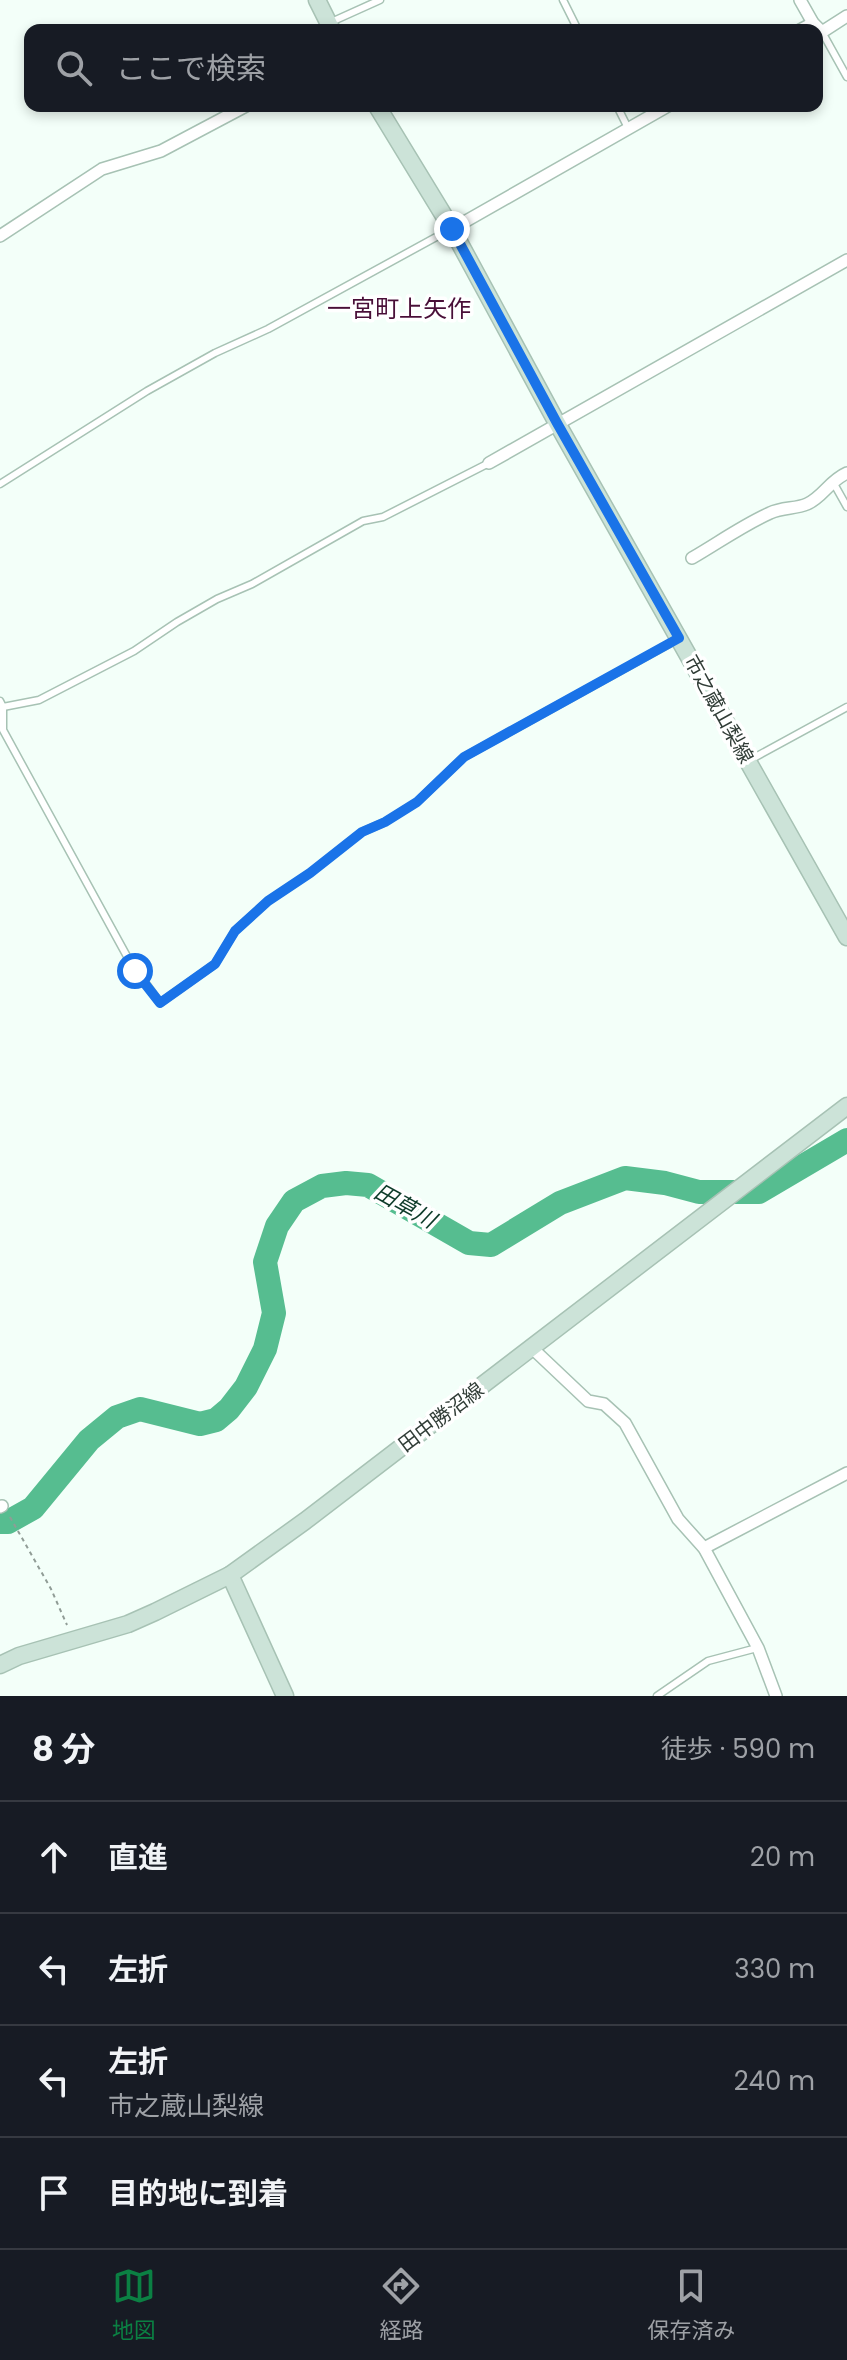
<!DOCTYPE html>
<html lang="ja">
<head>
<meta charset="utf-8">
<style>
  body { margin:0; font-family:Poppins,"Noto Sans JP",sans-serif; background:#20242c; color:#f1f3f6 }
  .stop { position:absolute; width:24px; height:24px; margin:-18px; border:6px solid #1a73e8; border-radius:50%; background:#fff }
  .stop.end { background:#1a73e8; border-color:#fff; box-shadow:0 2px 8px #0008 }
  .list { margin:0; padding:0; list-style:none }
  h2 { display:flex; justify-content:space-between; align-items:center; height:104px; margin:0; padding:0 32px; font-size:34px }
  h2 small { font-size:26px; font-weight:400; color:#9ea1a6 }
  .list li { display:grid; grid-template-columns:52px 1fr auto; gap:24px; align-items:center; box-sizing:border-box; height:112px; padding:0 32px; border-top:2px solid #363941 }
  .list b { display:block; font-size:30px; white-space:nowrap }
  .list p { margin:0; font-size:26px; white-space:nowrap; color:#9ea1a6 }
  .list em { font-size:26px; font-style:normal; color:#9ea1a6 }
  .icon { flex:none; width:44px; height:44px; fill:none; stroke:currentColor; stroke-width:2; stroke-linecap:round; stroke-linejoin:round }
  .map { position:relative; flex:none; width:847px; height:1696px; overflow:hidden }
  .search { position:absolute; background:#171b24; box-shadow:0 4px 12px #0003; left:24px; right:24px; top:24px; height:88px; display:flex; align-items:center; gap:20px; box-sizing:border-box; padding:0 28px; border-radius:16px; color:#9ea1a6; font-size:30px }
  .sheet { height:552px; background:#171b24 }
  nav { display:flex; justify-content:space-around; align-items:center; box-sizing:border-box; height:112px; border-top:2px solid #363941; background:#171b24; font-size:22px; color:#9ea1a6 }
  nav a { display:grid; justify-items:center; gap:4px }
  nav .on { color:#0b8043 }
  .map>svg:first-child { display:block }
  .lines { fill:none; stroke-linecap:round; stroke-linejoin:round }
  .river { stroke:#56bd90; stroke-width:24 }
  .lane-casing { stroke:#a7c2b4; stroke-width:9 }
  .street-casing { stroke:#a7c2b4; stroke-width:14 }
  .secondary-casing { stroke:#a7c2b4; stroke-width:19 }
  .path { stroke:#909c96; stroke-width:2; stroke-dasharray:4 4; stroke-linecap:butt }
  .lane { stroke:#fff; stroke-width:6 }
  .street { stroke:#fff; stroke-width:11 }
  .secondary { stroke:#cce3d8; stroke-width:16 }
  .route { stroke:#1a73e8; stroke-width:10 }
  .labels { text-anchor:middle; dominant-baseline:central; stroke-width:7; stroke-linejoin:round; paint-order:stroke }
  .street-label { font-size:20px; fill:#313d37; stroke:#fff }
  .water-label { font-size:22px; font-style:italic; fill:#0c3a28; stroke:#fff }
  .quarter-label { font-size:24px; fill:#490f38; stroke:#fff }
</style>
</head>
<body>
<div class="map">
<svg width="847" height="1696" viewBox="0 0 847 1696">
  <rect width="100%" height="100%" fill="#f3fff9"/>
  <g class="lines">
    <path class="river" d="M0,1522H8L33,1508L89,1440L117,1417L140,1409L200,1424L216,1420L229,1409L246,1387L265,1349L274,1313L265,1262L277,1226L294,1201L322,1186L346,1183L368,1185L469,1243L491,1245L560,1203L625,1178L665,1183L699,1192H759L847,1140"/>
    <g class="lane-casing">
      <g id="lane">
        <path d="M563,0L578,30"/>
        <path d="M329,23L380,0"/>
        <path d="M822,32L847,77"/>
        <path d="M617,106L628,128"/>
        <path d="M833,482L847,507"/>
        <path d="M0,484L147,391L215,353L268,329L449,230"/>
        <path d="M0,701L3,707V730L129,960L160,1003L215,964L235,931L268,901L310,873L362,832L385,822L417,802L464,757L678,639"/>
        <path d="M3,707L39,700L134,651L177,622L217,599L252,584L363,521L383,517L489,463"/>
        <path d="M748,761L847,707"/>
        <path d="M657,1696L708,1661L757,1648"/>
      </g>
    </g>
    <g class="street-casing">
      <g id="street">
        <path d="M800,0L813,23L822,32L847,16"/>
        <path d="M800,30L813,23"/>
        <path d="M452,229L668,106"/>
        <path d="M0,236L102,169L161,151L246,106"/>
        <path d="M489,463L847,260"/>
        <path d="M692,558C718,543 743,525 770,513C782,507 796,509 807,504C823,497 829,481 847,473"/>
        <path d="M532,1348L588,1401L604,1404L625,1423L678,1519L704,1548L758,1648L776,1696"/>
        <path d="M0,1507L2,1506"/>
        <path d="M704,1548L847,1473"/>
      </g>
    </g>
    <g class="secondary-casing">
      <g id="secondary">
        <path d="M317,0L332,30"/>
        <path d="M377,106L452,229L557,423L847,937"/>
        <path d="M230,1575L285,1696"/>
        <path d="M0,1665L19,1656L128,1624L155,1612L230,1575L305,1521L847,1106"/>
      </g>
    </g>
    <path class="path" d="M10,1517L51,1589L67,1625"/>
    <use href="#lane" class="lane"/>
    <use href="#street" class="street"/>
    <use href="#secondary" class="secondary"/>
  </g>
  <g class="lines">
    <path class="route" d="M135,971L160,1003L215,964L235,931L268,901L310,873L362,832L385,822L417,802L464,757L679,638L557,423L452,229"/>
  </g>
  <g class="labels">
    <g class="street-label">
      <text transform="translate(719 709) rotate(61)">市之蔵山梨線</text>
      <text transform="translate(441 1417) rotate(-37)">田中勝沼線</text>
    </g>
    <g class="water-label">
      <text transform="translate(405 1206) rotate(29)">田草川</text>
    </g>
    <g class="quarter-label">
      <text x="399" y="308">一宮町上矢作</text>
    </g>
  </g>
</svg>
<div class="stop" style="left:135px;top:971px"></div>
<div class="stop end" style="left:452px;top:229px"></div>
<div class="search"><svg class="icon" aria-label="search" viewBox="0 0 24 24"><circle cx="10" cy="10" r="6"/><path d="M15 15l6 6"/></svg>ここで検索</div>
</div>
<section class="sheet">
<h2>8 分<small>徒歩 · 590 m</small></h2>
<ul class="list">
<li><svg class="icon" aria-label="ahead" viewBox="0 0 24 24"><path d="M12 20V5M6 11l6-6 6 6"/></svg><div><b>直進</b></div><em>20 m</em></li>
<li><svg class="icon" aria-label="left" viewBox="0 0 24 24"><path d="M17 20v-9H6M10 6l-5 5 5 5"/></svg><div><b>左折</b></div><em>330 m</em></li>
<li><svg class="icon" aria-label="left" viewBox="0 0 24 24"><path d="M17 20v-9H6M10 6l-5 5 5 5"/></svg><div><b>左折</b><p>市之蔵山梨線</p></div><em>240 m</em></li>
<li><svg class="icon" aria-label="arrive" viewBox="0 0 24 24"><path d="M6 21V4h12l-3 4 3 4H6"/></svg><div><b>目的地に到着</b></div></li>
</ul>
</section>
<nav>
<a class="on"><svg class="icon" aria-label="map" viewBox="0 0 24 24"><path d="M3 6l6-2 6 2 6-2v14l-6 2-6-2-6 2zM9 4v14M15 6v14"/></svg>地図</a>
<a><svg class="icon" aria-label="directions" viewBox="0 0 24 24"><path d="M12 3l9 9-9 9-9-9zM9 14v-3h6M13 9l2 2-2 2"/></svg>経路</a>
<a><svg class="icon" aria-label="saved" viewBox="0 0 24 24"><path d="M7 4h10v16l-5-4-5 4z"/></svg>保存済み</a>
</nav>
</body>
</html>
